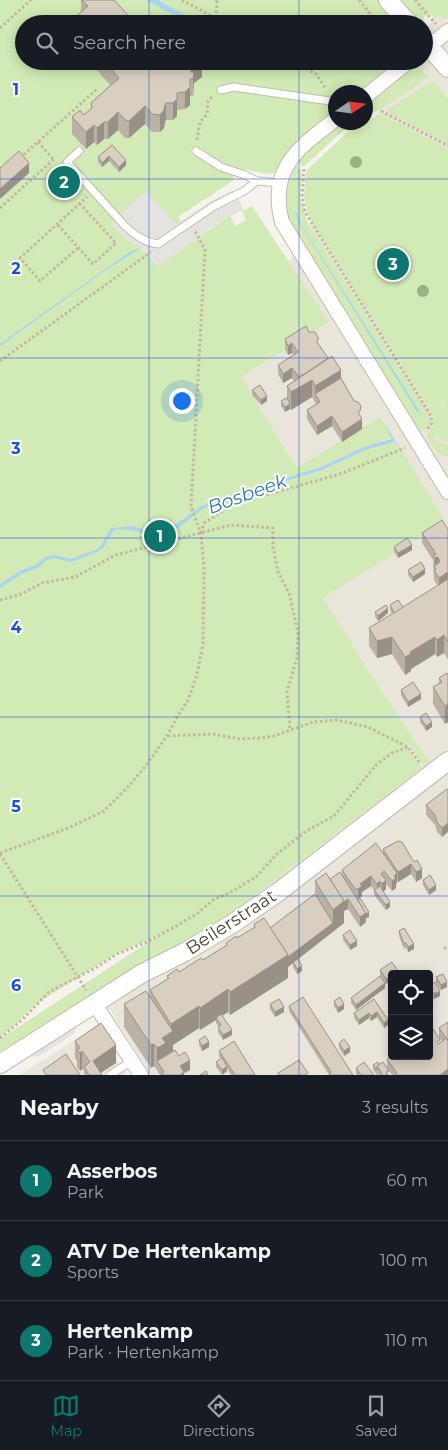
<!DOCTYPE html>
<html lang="en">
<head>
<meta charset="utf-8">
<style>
  body { margin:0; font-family:Montserrat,sans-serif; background:#242831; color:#f1f3f6 }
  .controls { position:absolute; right:15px; bottom:15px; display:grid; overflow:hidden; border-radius:5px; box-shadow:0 2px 12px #0003 }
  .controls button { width:45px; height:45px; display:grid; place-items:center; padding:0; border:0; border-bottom:1px solid #363941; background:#171b24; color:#f1f3f6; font:25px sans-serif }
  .compass { position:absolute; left:328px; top:85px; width:45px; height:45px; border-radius:50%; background:#171b24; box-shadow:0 2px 12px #0003; rotate:77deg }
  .you { position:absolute; left:181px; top:400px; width:18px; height:18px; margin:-12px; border:4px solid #fff; border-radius:50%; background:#1a73e8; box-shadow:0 0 0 8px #1a73e833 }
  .badge { display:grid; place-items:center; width:32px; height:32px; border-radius:50%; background:#0f766e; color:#fff; font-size:16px; font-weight:700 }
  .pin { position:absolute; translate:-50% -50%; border:2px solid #fff; box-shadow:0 1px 5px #0006 }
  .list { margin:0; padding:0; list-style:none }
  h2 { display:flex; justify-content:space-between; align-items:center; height:65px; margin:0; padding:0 20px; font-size:21px }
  h2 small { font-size:16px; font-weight:400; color:#9ea1a6 }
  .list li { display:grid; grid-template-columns:32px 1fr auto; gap:15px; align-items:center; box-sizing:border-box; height:80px; padding:0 20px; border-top:1px solid #363941 }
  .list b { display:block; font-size:19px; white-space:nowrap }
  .list p { margin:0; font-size:16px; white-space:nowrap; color:#9ea1a6 }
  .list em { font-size:16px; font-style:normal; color:#9ea1a6 }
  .icon { flex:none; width:28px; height:28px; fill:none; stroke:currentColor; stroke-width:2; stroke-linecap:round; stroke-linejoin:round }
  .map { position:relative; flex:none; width:448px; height:1075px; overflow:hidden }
  .search { position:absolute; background:#171b24; box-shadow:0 2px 12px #0003; left:15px; right:15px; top:15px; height:55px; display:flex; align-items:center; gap:12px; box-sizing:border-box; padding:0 18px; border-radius:28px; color:#9ea1a6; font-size:19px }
  .sheet { height:305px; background:#171b24 }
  nav { display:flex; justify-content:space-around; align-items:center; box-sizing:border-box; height:70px; border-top:1px solid #363941; background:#171b24; font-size:14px; color:#9ea1a6 }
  nav a { display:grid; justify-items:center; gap:2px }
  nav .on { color:#0f766e }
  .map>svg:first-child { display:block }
  .residential { fill:#eae5da; fill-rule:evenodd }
  .green { fill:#d2eab5; fill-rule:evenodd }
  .parking { fill:#e5e3e0 }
  .water { fill:#a9d4f2 }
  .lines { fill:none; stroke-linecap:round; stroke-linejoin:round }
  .service-casing { stroke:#c2bbae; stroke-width:9 }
  .minor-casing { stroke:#c2bbae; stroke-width:16 }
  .tertiary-casing { stroke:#c2bbae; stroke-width:20 }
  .path { stroke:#c4b79f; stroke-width:3; stroke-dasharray:2.5 2.5; stroke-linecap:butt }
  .service { stroke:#fff; stroke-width:7 }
  .minor { stroke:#fff; stroke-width:14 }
  .tertiary { stroke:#fff; stroke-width:18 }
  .tree { fill:#97b381 }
  .wall { fill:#bab2a6 }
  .shaded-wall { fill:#979187 }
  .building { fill:#d8cfc1; stroke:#979187 }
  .grid { fill:none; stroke:#1d4ed8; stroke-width:1; stroke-opacity:0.55 }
  .labels { text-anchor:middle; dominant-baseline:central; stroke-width:4; stroke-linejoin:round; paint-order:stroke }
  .street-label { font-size:18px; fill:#4b4439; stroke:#fff }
  .water-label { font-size:19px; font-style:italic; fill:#2e7ab2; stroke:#fff }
  .grid-label { font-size:16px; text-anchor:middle; font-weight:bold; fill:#1d4ed8; stroke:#fff; stroke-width:4; stroke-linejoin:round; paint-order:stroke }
</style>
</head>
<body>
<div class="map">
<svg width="448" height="1075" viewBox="0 0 448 1075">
  <rect width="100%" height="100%" fill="#f6f3ec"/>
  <g class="residential">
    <path d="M444,0H448V1075H151L95,986L411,770L314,596L232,359L408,61H424V34ZM392,974H429V1056H392Z"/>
    <path d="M94,1028L99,1033L127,1075H19Z"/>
  </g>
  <g class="green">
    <path d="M0,0H448V18L443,19L438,16L435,18L430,13L424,17L423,21L415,24H24V61H397L393,67L359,92H336L335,105L330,109L329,115L296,142L288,152L280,166L274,173L267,174L245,169L233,177L234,180L178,217L193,242L230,215L235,226L246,220L242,211L252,206L329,322L241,377L296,468L380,417L393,438L364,447L292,479L323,470L365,450L394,442L398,443L445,522L410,544L408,542L394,551L395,553L323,598L372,677L429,762L424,766L408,743L404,745L422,768L226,917L0,1052V1039L170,928L147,941L118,952L34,1005L16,1024L0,1036Z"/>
    <path d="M415,66H419L429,77L383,108L366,117V104Z"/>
    <path d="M432,81L448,99V145L386,111Z"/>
    <path d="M381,114L448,149V396L440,406L442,407L448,399V442L442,441L435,435L433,436L439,443L448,444V456C435,455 432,445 426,435L433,425L434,417L311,220L308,214L304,195L306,171L352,128Z"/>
    <path d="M339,124H341L345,129L303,167L298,161L306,151Z"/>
    <path d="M296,165L302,172L300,197L307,221L431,418L430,424L424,431L422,429L418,431L294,232C282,205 284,192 296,165ZM294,209H295L301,224L419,412V413L300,224Z"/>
  </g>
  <g class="parking">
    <path d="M234,190L244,210L224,219L158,267L137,245L128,241L110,223L146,191L176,224L215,199Z"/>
    <path d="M77,1026L75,1033L38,1057L29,1056Z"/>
  </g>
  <g class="water">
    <path d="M146,0H158L200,24H190Z"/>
    <path d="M295,208L301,224L420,412L418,413L300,224L296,216Z"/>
    <path d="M138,248V250L110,267L0,346V344L128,253Z"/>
    <path d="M383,420L397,444L394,442L365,450L322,470L241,494C229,500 216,502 205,508C194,514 174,534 163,536C149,539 133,526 114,530L103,548L97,552L71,562L54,558L46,560L39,567L22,574L0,588V584L20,571L37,564L45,557L54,555L71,559L95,550L101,546L110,529L112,528L132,526L155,533H163L202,506L213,501L321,467L364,447L392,439Z"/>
  </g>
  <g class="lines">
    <g class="service-casing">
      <g id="service">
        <path d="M221,90L234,87L247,89L330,101L336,109"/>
        <path d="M79,151L67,162L125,226C135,235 144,242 158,244L214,206L244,191L257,181"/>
        <path d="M196,151L221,167L245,175L257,181L279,183"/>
        <path d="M110,1075L132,1061"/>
      </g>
    </g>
    <g class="minor-casing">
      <g id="minor">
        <path d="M424,50L448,31"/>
        <path d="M366,96L409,61"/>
        <path d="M336,119C298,148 268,169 282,222L448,492"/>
        <path d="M94,1003L141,1075"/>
      </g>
    </g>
    <g class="tertiary-casing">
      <g id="tertiary">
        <path d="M388,0L409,24"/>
        <path d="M424,41L448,68"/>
        <path d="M0,1064L141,974L185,952L232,924L277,893L448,761"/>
      </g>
    </g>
    <g class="path">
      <path d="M182,0L226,24"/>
      <path d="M359,0L379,24"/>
      <path d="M415,0L436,24"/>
      <path d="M216,18L217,0"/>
      <path d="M0,28L31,0"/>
      <path d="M293,61L316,74L326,89"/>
      <path d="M381,111L448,146"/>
      <path d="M197,140L200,122L207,114L208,101L212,97"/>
      <path d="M38,142L54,160"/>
      <path d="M20,158L97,89"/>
      <path d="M304,169L302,196L305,212L431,416L432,423L426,431"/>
      <path d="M0,208L54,159"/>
      <path d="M58,225L93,264L116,243L80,204"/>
      <path d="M78,248L40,281L20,258L87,197"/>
      <path d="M0,361L151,252"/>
      <path d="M201,533L204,523L227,508L241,502L340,474L405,448"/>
      <path d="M0,600L19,595L42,583L75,577L116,555L231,525L273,528V547L278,572L289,593L298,632L297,658L287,691L290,730"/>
      <path d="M168,736L213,734L240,739L260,738L274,736L313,722L337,720L368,727L408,747L420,763"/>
      <path d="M0,853L68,828L104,811L127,788L144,768L167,736L177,717L188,700L197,675L203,644L204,568L201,534L191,506L205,250L195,231"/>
      <path d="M0,854L86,990"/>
      <path d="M444,949L448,946"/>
      <path d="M0,1038L22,1020L49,992L97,967L117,954L147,942L178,925L198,913L213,900L233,891L257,876L277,854L306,831L334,816L377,764L392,753L408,747"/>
    </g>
    <use href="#service" class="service"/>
    <use href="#minor" class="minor"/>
    <use href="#tertiary" class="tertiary"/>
  </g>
  <g class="tree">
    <circle cx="356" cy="162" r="6"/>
    <circle cx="423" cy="291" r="6"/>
  </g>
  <g class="wall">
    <path d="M81,0H114L136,24H69V22L81,12Z"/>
    <path d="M89,61H203V63L202,64V77L194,83L193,96H190V105L185,109L177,110V116L173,120H166L165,122L164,128L160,132H152L145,124L129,138H125L118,130L108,139H104L97,145L94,142L86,149L72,134V117L84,115L91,109V103L110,85Z"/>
    <path d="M112,145L126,165L119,172L109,161L102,167L98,162V157Z"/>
    <path d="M309,332L319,345L341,379L360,417L362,429L342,442L332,426L317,435L307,419V410L316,404L312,397L291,410L290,408L285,412L281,406V401L287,398V386L294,381L292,378L283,383L278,374V365L294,355L292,353L288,355L285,349V339Z"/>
    <path d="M252,390L267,401L261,405L252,395Z"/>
    <path d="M448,529V660L444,653L437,657L435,654L411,669V671L405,675L392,654L377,658L369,646V628L392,614L390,610V605L403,607L438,586L434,580L433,560L422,543V533Z"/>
    <path d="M394,547L412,550L398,558L394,552Z"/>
    <path d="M408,570L425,574L413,582L408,575Z"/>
    <path d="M375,612L388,613L378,621L375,617Z"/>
    <path d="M448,675V722L445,724L433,704V687L439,683V678Z"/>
    <path d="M401,690L421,699L408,707L401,695Z"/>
    <path d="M420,717L432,727L426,731L420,722Z"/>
    <path d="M447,789L442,837L437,832L435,825L426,815V805Z"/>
    <path d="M398,841L422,878L416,882L411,874L398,882L397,881V883L396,884V888L392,891L386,884V889L383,892L390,907L386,910L374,895V890L371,886L362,892V896L358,899L369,917L366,918V922L360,927L348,909L344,911V923L295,961L302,971L297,974L293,967V963L288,967V978L230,1015L228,1012L222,1016L232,1035L223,1040L218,1032V1027H219L216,1023V1020L200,1030L199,1028L173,1045V1051L190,1070L184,1073V1075H160L154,1066L151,1068L124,1027V1004L150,996V990L167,979V976L179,972L203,960L226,946V943L237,938L254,928V924L270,928L315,894V881L330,879L342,875V870L383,853V849Z"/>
    <path d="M423,880L436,890L429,895L423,885Z"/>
    <path d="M399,931L414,949L408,952L406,948L404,949L399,936Z"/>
    <path d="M343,935L357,946L350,950L343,940Z"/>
    <path d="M380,970L392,974V986L391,984V981L386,984L380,975Z"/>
    <path d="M436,977L447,987L441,990L436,982Z"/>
    <path d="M429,986L440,996L434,999L429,990Z"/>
    <path d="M385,988L356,1010L351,1003V998Z"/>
    <path d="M374,999L388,1025L384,1028L377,1017L371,1021L369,1018L359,1025L354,1018V1013Z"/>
    <path d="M334,1001L344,1009L338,1013L334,1006Z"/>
    <path d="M270,1004L284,1012L275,1017L270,1009Z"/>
    <path d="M289,1006L353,1075H329L289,1011Z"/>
    <path d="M448,1022V1075H392L387,1068V1059L419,1057L442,1041L439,1038V1028Z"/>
    <path d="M199,1040L209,1047L202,1051L199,1045Z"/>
    <path d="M75,1041L116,1063L101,1073L102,1075H84V1070L82,1069L80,1071L77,1067V1061L75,1058Z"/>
    <path d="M339,1043L350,1052L344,1056L339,1048Z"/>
    <path d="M219,1051L255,1075H231L227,1068V1071L222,1075L216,1067V1062L221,1059L219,1056Z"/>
    <path d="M378,1062L389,1075H377L373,1070V1065Z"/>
    <path d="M356,1068L374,1075H356Z"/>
  </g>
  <g class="shaded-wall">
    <path d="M197,61H203V63L202,64V77L194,83L193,96V79H191V68Z"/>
    <path d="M190,79V105L185,109V92Z"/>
    <path d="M177,93V116L173,120V103Z"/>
    <path d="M166,103V120L165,122L164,128L160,132V115Z"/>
    <path d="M145,106V124L129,138V121Z"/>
    <path d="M118,112V130L108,139V122Z"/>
    <path d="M104,122V139L97,145V128Z"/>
    <path d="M94,125V142L86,149V132Z"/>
    <path d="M109,156V161L102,167V163Z"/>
    <path d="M126,160V165L119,172V167Z"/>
    <path d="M29,163V173L0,199V189Z"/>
    <path d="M292,343V353L288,355V346Z"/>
    <path d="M292,368V378L283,383V374Z"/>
    <path d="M341,370V388L315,394V386Z"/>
    <path d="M312,380V397L291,410V392Z"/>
    <path d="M267,396V401L261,405V400Z"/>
    <path d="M290,404V409L285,412V407Z"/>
    <path d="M332,416V426L317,435V426Z"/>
    <path d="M362,419V429L342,442V432Z"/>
    <path d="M412,545V550L398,558V553Z"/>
    <path d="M438,557V566L435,568V558Z"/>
    <path d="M425,569V574L413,582V577Z"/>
    <path d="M448,572V582L439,588V578Z"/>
    <path d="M388,608V613L378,621V616Z"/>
    <path d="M444,635V653L437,657V640Z"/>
    <path d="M392,637V654L377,658V641Z"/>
    <path d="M435,637V654L411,669V671L405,675V657L410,652Z"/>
    <path d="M421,694V699L408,707V702Z"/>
    <path d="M448,704V722L445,724V706Z"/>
    <path d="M432,722V727L426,731V726Z"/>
    <path d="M448,823V832L442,837V828Z"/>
    <path d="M411,864V874L398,882V872Z"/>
    <path d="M422,869V878L416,882V872Z"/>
    <path d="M397,873V883L396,884V888L392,891V881L394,876Z"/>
    <path d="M371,876V886L362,892V896L358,899V889L360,884Z"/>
    <path d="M386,880V889L382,893V884Z"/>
    <path d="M380,881V891L377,893V884Z"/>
    <path d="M436,885V890L429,895V890Z"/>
    <path d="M348,899V909L344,911V923L288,967V978L230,1015V992L333,923V910L344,901Z"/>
    <path d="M390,902V907L386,910V905Z"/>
    <path d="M369,912V917L366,918V922L360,927V917Z"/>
    <path d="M357,941V946L350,950V945Z"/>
    <path d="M414,944V949L408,952V947Z"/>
    <path d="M302,966V971L297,974V969Z"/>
    <path d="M392,975V980L386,984V979Z"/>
    <path d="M447,982V987L441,990V985Z"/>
    <path d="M385,983V988L356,1010V1005Z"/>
    <path d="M228,989V1012L217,1019L216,1018V1020L200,1030V1008Z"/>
    <path d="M440,991V996L434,999V994Z"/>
    <path d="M344,1004V1009L338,1013V1008Z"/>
    <path d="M199,1006V1028L173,1045V1054L157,1061V1048L162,1038L171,1033V1024Z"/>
    <path d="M284,1007V1012L275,1017V1012Z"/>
    <path d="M377,1012V1017L371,1021V1016Z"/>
    <path d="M369,1013V1018L359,1025V1020Z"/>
    <path d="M388,1020V1025L384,1028V1023Z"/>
    <path d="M232,1030V1035L223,1040V1035Z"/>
    <path d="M209,1042V1047L202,1051V1046Z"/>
    <path d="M154,1044V1066L151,1068V1045Z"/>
    <path d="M116,1045V1063L97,1075L93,1061Z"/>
    <path d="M350,1047V1052L344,1056V1051Z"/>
    <path d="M82,1051V1069L80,1071V1053Z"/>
    <path d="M190,1060V1070L184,1073V1075H180V1066Z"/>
    <path d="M227,1066V1071L222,1075V1070Z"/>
    <path d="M448,1069V1075H440Z"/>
  </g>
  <g class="building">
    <path d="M82,0H114L136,24H70L69,22L88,6Z"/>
    <path d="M104,61H199L191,68V72H194L193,79H190V87L185,92L177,93V99L173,103H166L165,105L164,110L160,115L152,114L145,106L129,121L125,120L118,112L108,122H104L97,128L94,125L86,132L72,117L80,110L84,115L92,108L91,103L119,78Z"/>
    <path d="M112,145L126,160L119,167L109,156L102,163L98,157Z"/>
    <path d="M19,151L29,163L0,189V168Z"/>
    <path d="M306,326L309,332H315L319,339L317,340V342L328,358L303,375V374L299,377L292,368L283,374L278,365L298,352L292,343L288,346L285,339Z"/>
    <path d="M332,356L341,370L315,386L312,380L291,392L287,386Z"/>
    <path d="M341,378L354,401L358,402L361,406L360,411L358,412L362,419L342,432L332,416L317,426L307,410L320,402L315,394Z"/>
    <path d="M260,385L267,396L261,400L252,390Z"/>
    <path d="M287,398L290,404L285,407L281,401Z"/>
    <path d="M442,520L448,529V572L439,578L434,570L436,569L434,566L440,562L438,557L435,558L433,556L436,554L422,533Z"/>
    <path d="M407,538L412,545L398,553L394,547Z"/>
    <path d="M421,562L425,569L413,577L408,570Z"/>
    <path d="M448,579V642L444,635L437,640L435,637L410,652L411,654L405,657L392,637L377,641L369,628Z"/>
    <path d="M398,600L403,607L394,613L390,605Z"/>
    <path d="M386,605L388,608L378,616L375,612Z"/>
    <path d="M447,673L448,675V704L445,706L433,687L442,682L439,678Z"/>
    <path d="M413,682L421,694L408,702L401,690Z"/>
    <path d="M426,713L432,722L426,726L420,717Z"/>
    <path d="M447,789L448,790V823L442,828L437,822L435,815L426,805Z"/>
    <path d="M398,841L402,842L414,862L417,860L422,869L416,872L411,864L398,872L383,849Z"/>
    <path d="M376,843L397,873L394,876L396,878L392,881L384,871L381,874L386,880L382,884L380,881L377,884L371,876L360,884L362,886L358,889H355L342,870Z"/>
    <path d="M340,872L366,913L360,917L348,899L344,902L330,879Z"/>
    <path d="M326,873L344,901L333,910L315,881Z"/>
    <path d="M430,875L436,885L429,890L423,880Z"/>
    <path d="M380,886L390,902L386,905L374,890Z"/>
    <path d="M315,894L333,923L288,957V955L270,928Z"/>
    <path d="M360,898L369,912L366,914L358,900Z"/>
    <path d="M264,918L288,955L230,992L228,989L200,1008L199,1006L171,1024L150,990L169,978L167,976L177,969L179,972L201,958L203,960L227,945L226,943L236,936L237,938L255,927L254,924Z"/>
    <path d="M404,928L414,944L408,947L406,943L404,944L399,931Z"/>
    <path d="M350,930L357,941L350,945L343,935Z"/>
    <path d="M298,959L302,966L297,969L293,962Z"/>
    <path d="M392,962L398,971L394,974H392V975L386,979L380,970Z"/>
    <path d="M443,974L447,982L441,985L436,977Z"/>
    <path d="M380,976L385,983L356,1005L351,998Z"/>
    <path d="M435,982L440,991L434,994L429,986Z"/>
    <path d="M146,991L173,1031L162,1038L166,1043L157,1048L154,1044L151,1045L124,1004Z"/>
    <path d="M303,997L353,1075H330L331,1072L289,1006Z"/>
    <path d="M340,997L344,1004L338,1008L334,1001Z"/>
    <path d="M279,999L284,1007L275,1012L270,1004Z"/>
    <path d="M374,999L388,1020L384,1023L377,1012L371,1016L369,1013L359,1020L354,1013Z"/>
    <path d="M221,1014L232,1030L223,1035L218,1027L221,1025L216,1018Z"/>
    <path d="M448,1022V1040L439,1028Z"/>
    <path d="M101,1023L116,1045L93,1061L102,1075H89L84,1067L90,1062L82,1051L80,1053L77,1050L80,1048L75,1041Z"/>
    <path d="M429,1024H430L440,1040L437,1042L439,1044L446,1038L448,1041V1069L440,1075H395L397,1073L387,1059L392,1056H419V1057L421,1056H429Z"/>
    <path d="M205,1036L209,1042L202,1046L199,1040Z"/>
    <path d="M344,1039L350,1047L344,1051L339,1043Z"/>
    <path d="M234,1041L255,1075H235L219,1051Z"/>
    <path d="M175,1050L179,1056L185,1052L190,1060L180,1066L184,1072L180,1075H162V1074L164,1072L157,1061Z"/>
    <path d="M66,1054L80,1075H46L43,1070Z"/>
    <path d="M222,1058L227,1066L222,1070L216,1062Z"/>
    <path d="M299,1060L308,1073L305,1075H279L278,1073Z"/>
    <path d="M364,1062L374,1075H361L356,1068Z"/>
    <path d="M378,1062L379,1064L377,1066V1070L373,1065Z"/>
    <path d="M383,1062L389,1071L386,1072L388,1075H380L382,1073L377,1066Z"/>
    <path d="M206,1071L208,1075H200Z"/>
  </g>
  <path class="grid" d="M149,0V24M299,0V24M149,61V1075M299,61V1075M0,179H448M0,358H448M0,538H448M0,717H448M0,896H448"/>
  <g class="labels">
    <g class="street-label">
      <text transform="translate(231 922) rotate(-33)">Beilerstraat</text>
    </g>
    <g class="water-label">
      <text transform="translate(247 494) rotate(-20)">Bosbeek</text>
    </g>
  </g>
  <g class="grid-label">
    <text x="16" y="95">1</text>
    <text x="16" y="274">2</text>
    <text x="16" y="454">3</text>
    <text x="16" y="633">4</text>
    <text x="16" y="812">5</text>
    <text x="16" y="991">6</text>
  </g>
</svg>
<div class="controls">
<button><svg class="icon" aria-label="locate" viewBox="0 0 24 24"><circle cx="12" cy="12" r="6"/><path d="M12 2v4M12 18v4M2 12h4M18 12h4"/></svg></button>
<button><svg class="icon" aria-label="layers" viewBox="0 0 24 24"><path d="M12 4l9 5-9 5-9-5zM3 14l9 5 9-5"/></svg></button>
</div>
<svg class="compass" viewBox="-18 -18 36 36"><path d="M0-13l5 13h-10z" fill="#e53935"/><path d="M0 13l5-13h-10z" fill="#9ea1a6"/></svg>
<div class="you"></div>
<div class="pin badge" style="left:160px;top:536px">1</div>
<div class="pin badge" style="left:64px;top:182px">2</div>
<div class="pin badge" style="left:393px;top:264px">3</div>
<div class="search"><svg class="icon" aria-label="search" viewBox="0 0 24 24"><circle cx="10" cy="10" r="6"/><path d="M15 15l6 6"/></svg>Search here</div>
</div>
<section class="sheet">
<h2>Nearby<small>3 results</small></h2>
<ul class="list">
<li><span class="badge">1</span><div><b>Asserbos</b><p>Park</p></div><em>60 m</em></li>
<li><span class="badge">2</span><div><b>ATV De Hertenkamp</b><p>Sports</p></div><em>100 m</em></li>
<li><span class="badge">3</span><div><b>Hertenkamp</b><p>Park · Hertenkamp</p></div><em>110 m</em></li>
</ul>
</section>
<nav>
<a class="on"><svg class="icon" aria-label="map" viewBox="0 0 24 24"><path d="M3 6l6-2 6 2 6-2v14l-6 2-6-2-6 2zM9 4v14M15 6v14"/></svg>Map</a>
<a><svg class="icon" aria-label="directions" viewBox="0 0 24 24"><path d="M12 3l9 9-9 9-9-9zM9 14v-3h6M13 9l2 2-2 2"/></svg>Directions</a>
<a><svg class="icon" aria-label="saved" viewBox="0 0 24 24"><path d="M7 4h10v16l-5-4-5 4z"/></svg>Saved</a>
</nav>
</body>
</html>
